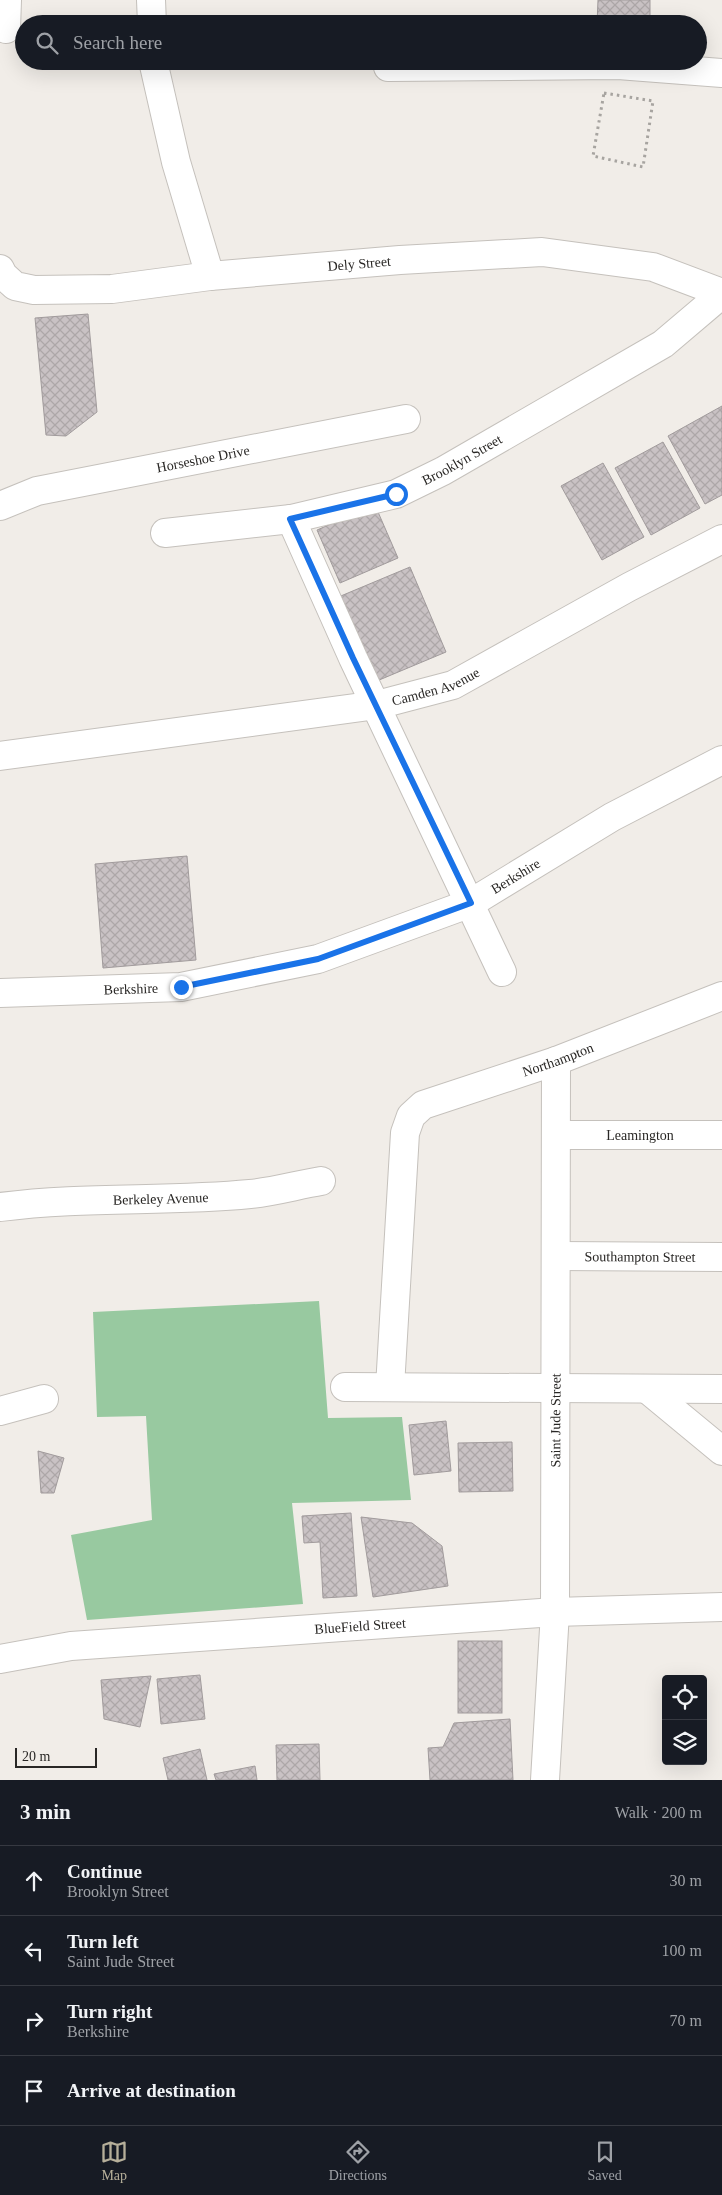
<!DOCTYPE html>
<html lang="en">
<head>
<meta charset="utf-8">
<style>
  body { margin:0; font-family:"Times New Roman",serif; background:#242831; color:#f1f3f6 }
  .controls { position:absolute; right:15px; bottom:15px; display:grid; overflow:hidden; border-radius:5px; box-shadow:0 5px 20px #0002 }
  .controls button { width:45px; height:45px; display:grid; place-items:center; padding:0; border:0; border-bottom:1px solid #363941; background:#171b24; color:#f1f3f6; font:25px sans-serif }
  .scale { position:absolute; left:15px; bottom:12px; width:82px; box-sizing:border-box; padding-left:5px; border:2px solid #292725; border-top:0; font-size:14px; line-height:18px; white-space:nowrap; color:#292725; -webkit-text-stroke:4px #f1ede8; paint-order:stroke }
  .stop { position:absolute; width:15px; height:15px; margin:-11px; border:4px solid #1a73e8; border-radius:50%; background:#fff }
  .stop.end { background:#1a73e8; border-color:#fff; box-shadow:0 1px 5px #0008 }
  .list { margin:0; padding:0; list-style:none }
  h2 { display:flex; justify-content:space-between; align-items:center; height:65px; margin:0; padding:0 20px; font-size:21px }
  h2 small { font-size:16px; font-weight:400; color:#9ea1a6 }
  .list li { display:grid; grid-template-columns:32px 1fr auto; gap:15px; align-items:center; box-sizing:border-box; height:70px; padding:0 20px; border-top:1px solid #363941 }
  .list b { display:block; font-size:19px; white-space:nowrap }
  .list p { margin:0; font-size:16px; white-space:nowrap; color:#9ea1a6 }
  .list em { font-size:16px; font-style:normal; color:#9ea1a6 }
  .icon { flex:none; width:28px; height:28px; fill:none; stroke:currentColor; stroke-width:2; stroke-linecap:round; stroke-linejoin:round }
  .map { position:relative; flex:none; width:722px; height:1780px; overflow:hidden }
  .search { position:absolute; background:#171b24; box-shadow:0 5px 20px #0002; left:15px; right:15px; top:15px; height:55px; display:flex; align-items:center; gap:12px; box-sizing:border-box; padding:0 18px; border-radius:28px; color:#9ea1a6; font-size:19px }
  .sheet { height:345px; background:#171b24 }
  nav { display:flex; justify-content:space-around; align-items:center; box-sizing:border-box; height:70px; border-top:1px solid #363941; background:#171b24; font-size:14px; color:#9ea1a6 }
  nav a { display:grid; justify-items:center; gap:2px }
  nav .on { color:#b6af9a }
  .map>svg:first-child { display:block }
  .green { fill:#98c9a0 }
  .building { fill:url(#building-cross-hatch); stroke:#a19b9c }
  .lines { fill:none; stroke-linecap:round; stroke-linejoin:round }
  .minor-casing { stroke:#c5c1bc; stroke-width:30 }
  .path { stroke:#a7a4a0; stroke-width:3; stroke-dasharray:2.5 4; stroke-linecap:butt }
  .minor { stroke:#fff; stroke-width:28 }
  .route { stroke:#1a73e8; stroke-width:6 }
  .labels { text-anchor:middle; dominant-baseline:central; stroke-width:4.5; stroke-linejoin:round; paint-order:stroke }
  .street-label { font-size:14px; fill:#292725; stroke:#f1ede8 }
</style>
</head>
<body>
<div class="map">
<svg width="722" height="1780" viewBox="0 0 722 1780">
  <defs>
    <pattern id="building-cross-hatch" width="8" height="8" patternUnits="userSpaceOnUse" patternTransform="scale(1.25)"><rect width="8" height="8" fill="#c9c2c4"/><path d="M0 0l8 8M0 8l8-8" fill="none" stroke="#ada7a8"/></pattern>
  </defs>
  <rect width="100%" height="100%" fill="#f1ede8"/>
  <path class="green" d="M319,1301L328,1418L402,1417L411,1500L292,1503L303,1604L87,1620L71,1535L152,1520L146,1416L97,1417L93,1312Z"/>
  <g class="building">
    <path d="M598,0H650V24H597Z"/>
    <path d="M88,314L97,412L66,436L46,435L35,318Z"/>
    <path d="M722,406V495L705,504L668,436Z"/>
    <path d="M663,442L700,508L651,535L615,468Z"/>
    <path d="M603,463L644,537L602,560L561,486Z"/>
    <path d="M375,505L398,558L340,583L317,530Z"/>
    <path d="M410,567L446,652L372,683L336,598Z"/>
    <path d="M187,856L196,960L103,968L95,864Z"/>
    <path d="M446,1421L451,1471L414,1475L409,1425Z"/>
    <path d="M512,1442L513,1491L459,1492L458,1443Z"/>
    <path d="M38,1451L64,1458L54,1493H41Z"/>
    <path d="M351,1513L357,1596L323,1598L320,1542L304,1543L302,1516Z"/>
    <path d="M361,1517L412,1523L442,1546L448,1586L373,1597Z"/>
    <rect x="458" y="1641" width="44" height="72"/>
    <path d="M200,1675L205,1719L161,1724L157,1679Z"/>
    <path d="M151,1676L140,1727L104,1719L101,1680Z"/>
    <path d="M510,1719L513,1780H430L428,1748L443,1747L454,1723Z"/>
    <path d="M319,1744L320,1780H277L276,1745Z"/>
    <path d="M200,1749L207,1780H168L163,1758Z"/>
    <path d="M255,1766L257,1780H216L214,1774Z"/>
  </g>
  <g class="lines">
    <g class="minor-casing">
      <g id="minor">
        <path d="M151,0L152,24"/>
        <path d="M6,29L7,0"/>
        <path d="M153,61L176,162L210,276"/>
        <path d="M388,67L618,65L722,73"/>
        <path id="s1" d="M0,269L3,275L15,286L34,290L112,289L210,276L400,260L542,252L653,267L722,293"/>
        <path id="s2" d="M0,506L37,491L406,419"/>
        <path d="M291,519L353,658L502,972"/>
        <path id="s3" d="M165,533L291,519L396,494L443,471L663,344L722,294"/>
        <path id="s4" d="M0,756L377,705L453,685L629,587L722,539"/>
        <path id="s5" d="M0,993L181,987L318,959L471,903L612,817L722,760"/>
        <path id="s6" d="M556,1135H722"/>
        <path id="s7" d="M0,1207C83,1196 167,1202 250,1194C273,1192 297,1185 321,1181"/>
        <path id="s8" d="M556,1256L722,1257"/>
        <path d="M345,1387L722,1389"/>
        <path id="s9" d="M390,1387L405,1133L411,1116L423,1105L556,1061L722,996"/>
        <path d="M647,1389L722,1451"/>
        <path d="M0,1411L44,1399"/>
        <path id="s10" d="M0,1659L71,1646L555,1612L722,1607"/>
        <path id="s11" d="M545,1780L555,1612L556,1061"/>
      </g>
    </g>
    <path class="path" d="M604,93L653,101L643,167L593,156Z"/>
    <use href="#minor" class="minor"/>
  </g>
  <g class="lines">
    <path class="route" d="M181,987L318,959L471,903L353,658L290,519L396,494"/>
  </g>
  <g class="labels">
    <g class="street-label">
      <text stroke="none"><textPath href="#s1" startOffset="369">Dely Street</textPath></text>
      <text stroke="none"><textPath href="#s3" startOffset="309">Brooklyn Street</textPath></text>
      <text stroke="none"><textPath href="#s2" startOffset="209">Horseshoe Drive</textPath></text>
      <text stroke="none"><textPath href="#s4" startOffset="442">Camden Avenue</textPath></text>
      <text stroke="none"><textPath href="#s5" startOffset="536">Berkshire</textPath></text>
      <text stroke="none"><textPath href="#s5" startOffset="131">Berkshire</textPath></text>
      <text stroke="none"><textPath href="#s9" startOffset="431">Northampton</textPath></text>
      <text stroke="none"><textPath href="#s6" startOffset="84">Leamington</textPath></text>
      <text stroke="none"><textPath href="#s7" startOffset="161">Berkeley Avenue</textPath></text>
      <text stroke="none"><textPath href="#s8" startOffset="84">Southampton Street</textPath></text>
      <text stroke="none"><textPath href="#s11" startOffset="360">Saint Jude Street</textPath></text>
      <text stroke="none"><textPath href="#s10" startOffset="362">BlueField Street</textPath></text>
    </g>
  </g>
</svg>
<div class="controls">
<button><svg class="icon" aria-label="locate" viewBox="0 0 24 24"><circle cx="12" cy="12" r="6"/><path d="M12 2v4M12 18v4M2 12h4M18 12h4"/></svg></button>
<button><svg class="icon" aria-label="layers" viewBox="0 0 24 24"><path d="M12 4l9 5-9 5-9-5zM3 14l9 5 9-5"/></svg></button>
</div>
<div class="scale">20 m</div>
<div class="stop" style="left:396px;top:494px"></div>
<div class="stop end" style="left:181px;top:987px"></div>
<div class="search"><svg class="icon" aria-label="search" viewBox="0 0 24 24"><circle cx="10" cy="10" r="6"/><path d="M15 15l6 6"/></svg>Search here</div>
</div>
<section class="sheet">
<h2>3 min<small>Walk · 200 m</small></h2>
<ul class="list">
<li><svg class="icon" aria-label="ahead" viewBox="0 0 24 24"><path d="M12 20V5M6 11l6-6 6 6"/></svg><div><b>Continue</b><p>Brooklyn Street</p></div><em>30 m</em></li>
<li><svg class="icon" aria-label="left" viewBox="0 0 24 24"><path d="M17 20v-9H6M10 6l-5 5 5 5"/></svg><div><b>Turn left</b><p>Saint Jude Street</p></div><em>100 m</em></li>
<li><svg class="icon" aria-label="right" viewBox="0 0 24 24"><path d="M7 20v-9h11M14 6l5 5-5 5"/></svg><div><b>Turn right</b><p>Berkshire</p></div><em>70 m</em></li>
<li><svg class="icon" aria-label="arrive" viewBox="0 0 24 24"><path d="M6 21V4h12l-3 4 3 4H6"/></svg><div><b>Arrive at destination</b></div></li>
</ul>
</section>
<nav>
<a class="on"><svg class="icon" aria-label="map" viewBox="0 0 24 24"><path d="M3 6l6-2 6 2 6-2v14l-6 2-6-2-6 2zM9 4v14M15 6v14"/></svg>Map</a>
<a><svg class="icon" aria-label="directions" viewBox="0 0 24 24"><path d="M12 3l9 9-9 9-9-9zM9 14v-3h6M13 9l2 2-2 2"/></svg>Directions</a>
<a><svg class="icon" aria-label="saved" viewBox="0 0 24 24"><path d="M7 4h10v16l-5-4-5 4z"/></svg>Saved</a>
</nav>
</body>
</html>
